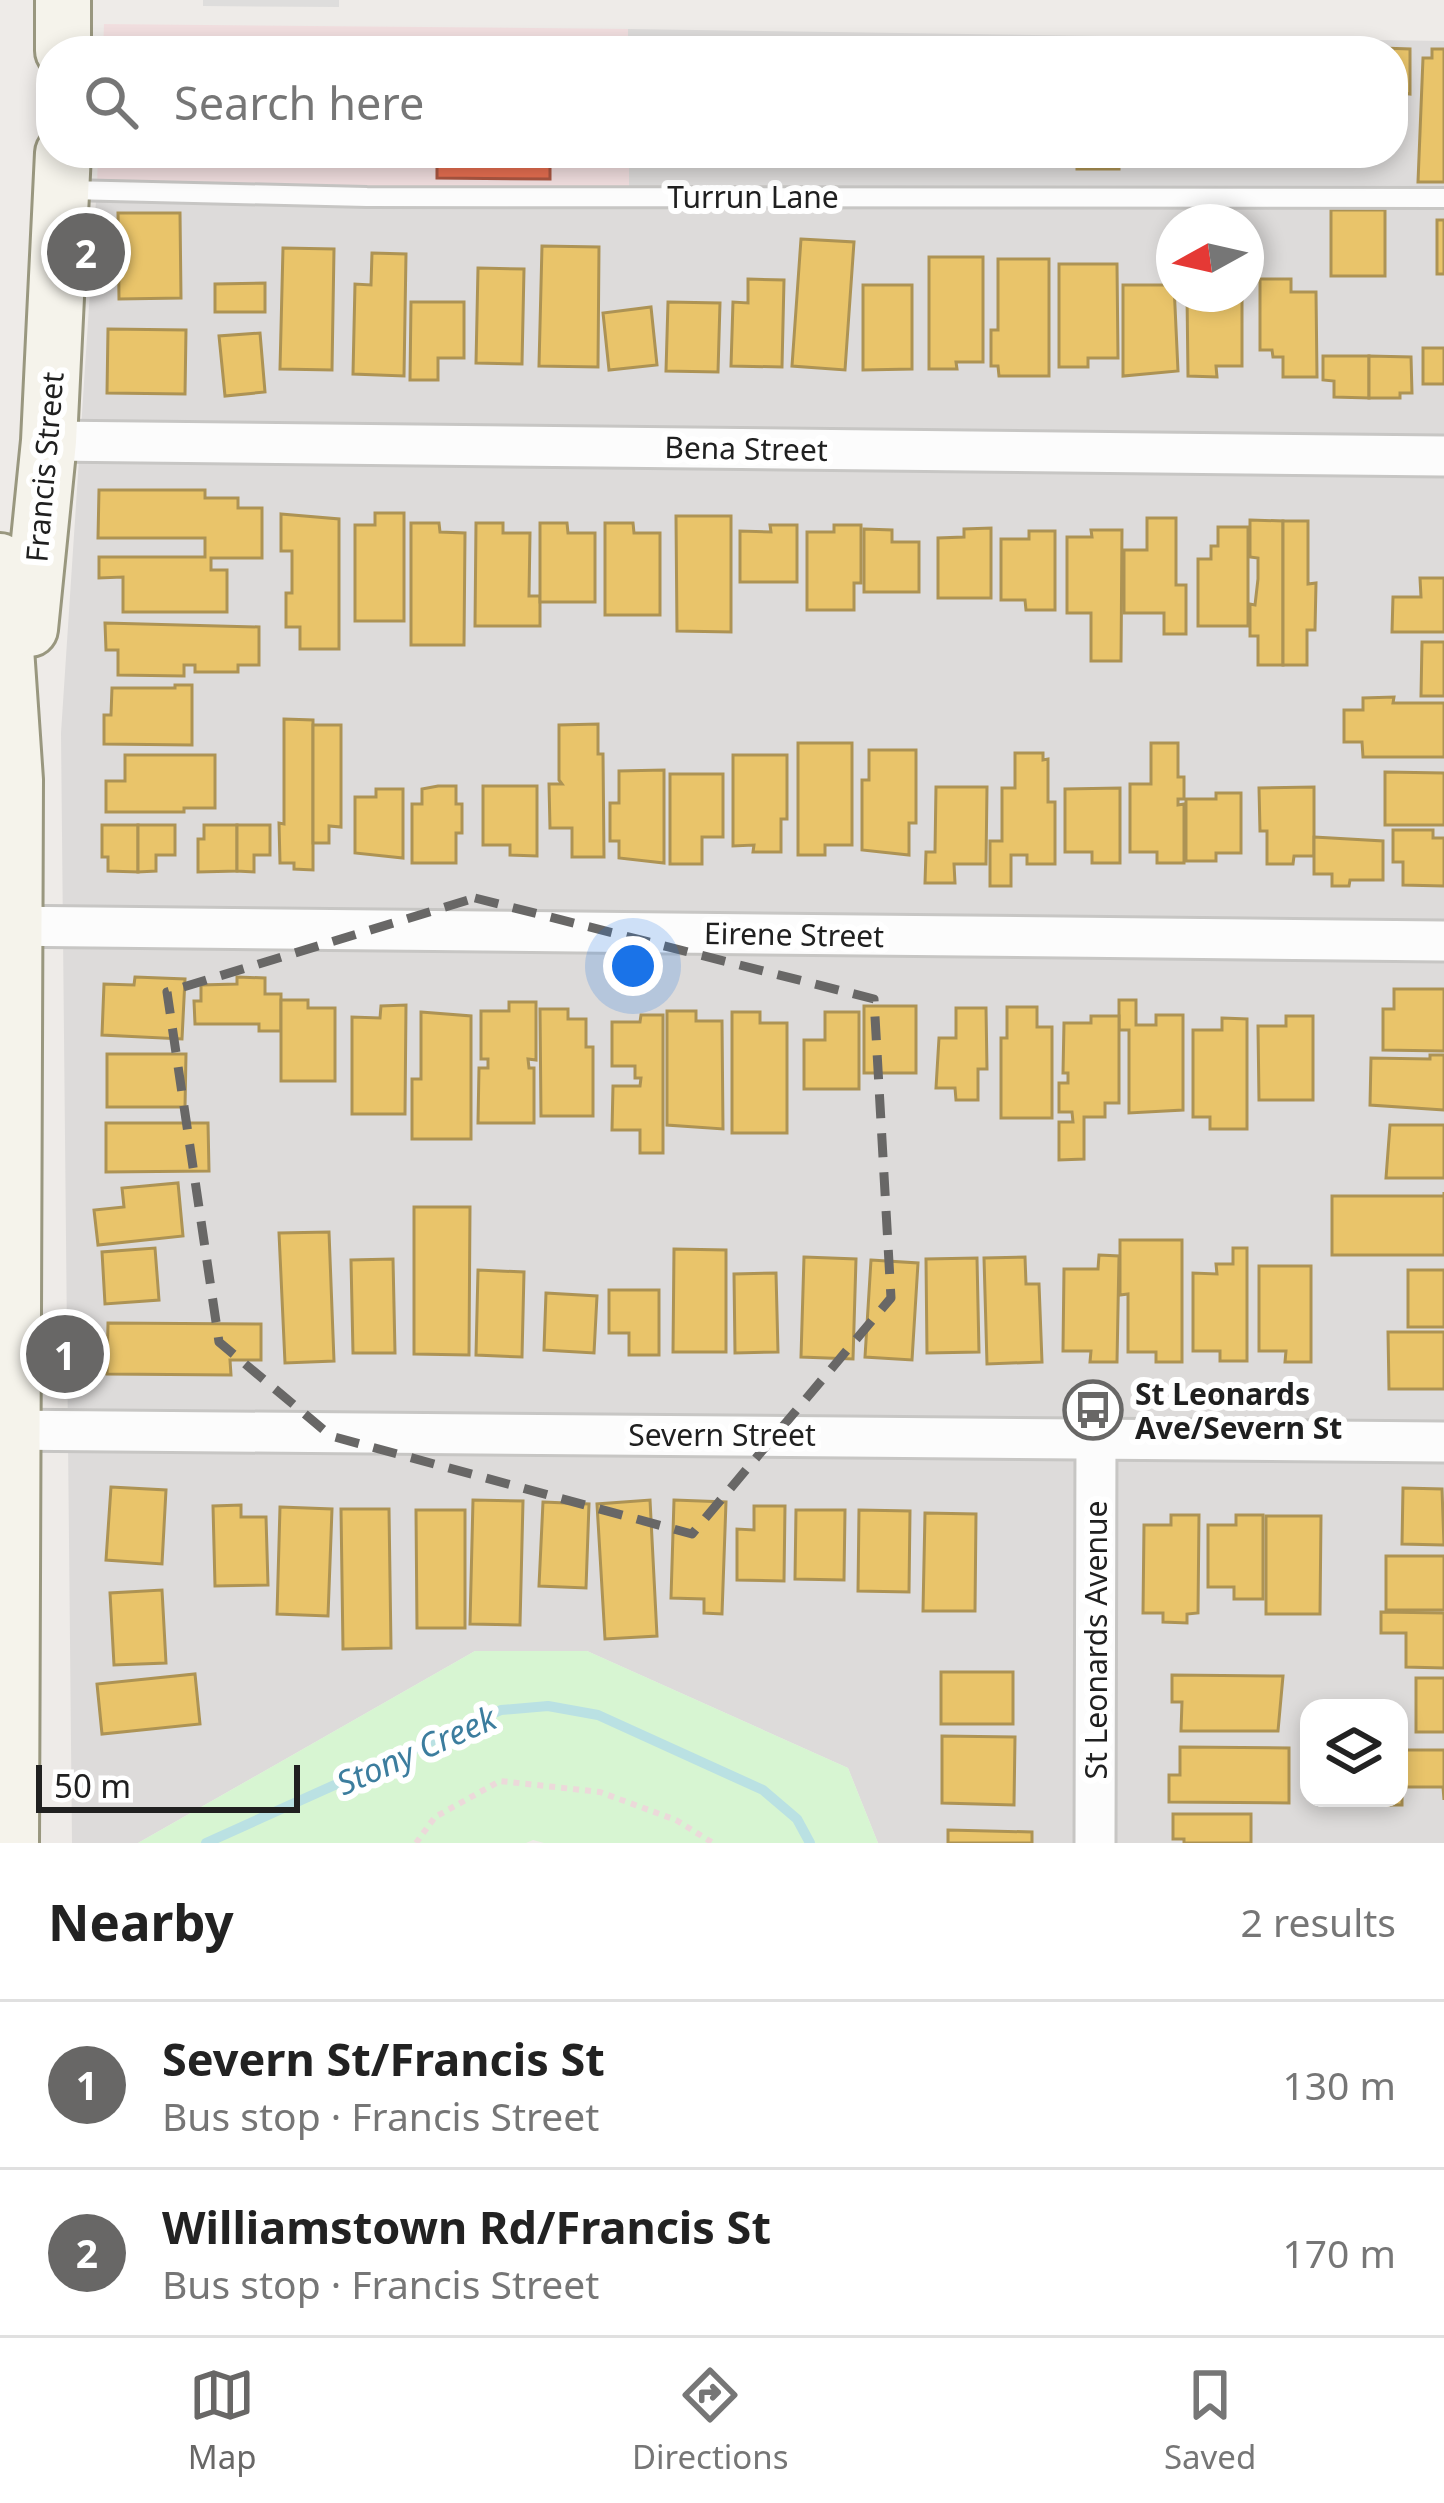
<!DOCTYPE html>
<html lang="en">
<head>
<meta charset="utf-8">
<style>
  body { margin:0; font-family:"Noto Sans",sans-serif; background:#f6f6f6; color:#222 }
  .controls { position:absolute; right:36px; bottom:36px; display:grid; overflow:hidden; border-radius:24px; box-shadow:0 6px 18px #0003 }
  .controls button { width:108px; height:108px; display:grid; place-items:center; padding:0; border:0; border-bottom:3px solid #e0e0e0; background:#fff; color:#222; font:60px sans-serif }
  .compass { position:absolute; left:1156px; top:204px; width:108px; height:108px; border-radius:50%; background:#fff; box-shadow:0 6px 18px #0003; rotate:262deg }
  .scale { position:absolute; left:36px; bottom:30px; width:264px; box-sizing:border-box; padding-left:12px; border:6px solid #202020; border-top:0; font-size:33px; line-height:42px; white-space:nowrap; color:#202020; -webkit-text-stroke:9px #fff; paint-order:stroke }
  .you { position:absolute; left:633px; top:966px; width:42px; height:42px; margin:-30px; border:9px solid #fff; border-radius:50%; background:#1a73e8; box-shadow:0 0 0 18px #1a73e833 }
  .badge { display:grid; place-items:center; width:78px; height:78px; border-radius:50%; background:#686766; color:#fff; font-size:39px; font-weight:700 }
  .pin { position:absolute; translate:-50% -50%; border:6px solid #fff; box-shadow:0 3px 12px #0006 }
  .list { margin:0; padding:0; list-style:none }
  h2 { display:flex; justify-content:space-between; align-items:center; height:156px; margin:0; padding:0 48px; font-size:51px }
  h2 small { font-size:39px; font-weight:400; color:#767676 }
  .list li { display:grid; grid-template-columns:78px 1fr auto; gap:36px; align-items:center; box-sizing:border-box; height:168px; padding:0 48px; border-top:3px solid #e0e0e0 }
  .list b { display:block; font-size:45px; white-space:nowrap }
  .list p { margin:0; font-size:39px; white-space:nowrap; color:#767676 }
  .list em { font-size:39px; font-style:normal; color:#767676 }
  .icon { flex:none; width:66px; height:66px; fill:none; stroke:currentColor; stroke-width:2; stroke-linecap:round; stroke-linejoin:round }
  .map { position:relative; flex:none; width:1444px; height:1843px; overflow:hidden }
  .search { position:absolute; background:#fff; box-shadow:0 6px 18px #0003; left:36px; right:36px; top:36px; height:132px; display:flex; align-items:center; gap:30px; box-sizing:border-box; padding:0 42px; border-radius:48px; color:#767676; font-size:45px }
  .sheet { height:492px; background:#fff }
  nav { display:flex; justify-content:space-around; align-items:center; box-sizing:border-box; height:168px; border-top:3px solid #e0e0e0; background:#fff; font-size:33px; color:#767676 }
  nav a { display:grid; justify-items:center; gap:6px }
  nav .on { color:#686766 }
  .map>svg:first-child { display:block }
  .residential { fill:#dddbda; fill-rule:evenodd }
  .commercial { fill:#f1dedf }
  .park { fill:#d7f5d2 }
  .parking { fill:#dedddc }
  .homes { fill:#e9c46a; stroke:#ad9354; stroke-width:3 }
  .shops { fill:#e76f51; stroke:#ab5742; stroke-width:3 }
  .lines { fill:none; stroke-linecap:round; stroke-linejoin:round }
  .stream { stroke:#bae1e3; stroke-width:10 }
  .service-casing { stroke:#c7c6c4; stroke-width:24 }
  .minor-casing { stroke:#c7c6c4; stroke-width:45 }
  .secondary-casing { stroke:#99977f; stroke-width:60 }
  .path { stroke:#ecd9da; stroke-width:6; stroke-dasharray:6 6; stroke-linecap:butt }
  .service { stroke:#fcfcfc; stroke-width:18 }
  .minor { stroke:#fcfcfc; stroke-width:39 }
  .secondary { stroke:#f5f3eb; stroke-width:54 }
  .marked { fill:none; stroke:#686766; stroke-width:9; stroke-dasharray:24 15; stroke-linejoin:round }
  .labels { text-anchor:middle; dominant-baseline:central; stroke-width:12; stroke-linejoin:round; paint-order:stroke }
  .street-label { font-size:30px; fill:#202020; stroke:#fff }
  .poi-label { font-size:30px; font-weight:bold; fill:#202020; stroke:#fff; text-anchor:start }
  .water-label { font-size:33px; font-style:italic; fill:#3c7d9e; stroke:#fff }
</style>
</head>
<body>
<div class="map">
<svg width="1444" height="1843" viewBox="0 0 1444 1843">
  <rect width="100%" height="100%" fill="#eeebe8"/>
  <path class="residential" d="M628,29L1444,41V1843H878L848,1768L587,1651H475L138,1843H72L61,733L97,185L629,190V153H1393V51H628ZM1174,222H1246V294H1174ZM1309,1708H1399V1798H1309Z"/>
  <g class="commercial">
    <path d="M104,24L628,29V51H103Z"/>
    <path d="M98,153H629V191L97,185Z"/>
  </g>
  <path class="park" d="M475,1651H587L848,1768L878,1843H544L533,1840L526,1843H138Z"/>
  <path class="parking" d="M203,0H339V7L203,6Z"/>
  <g class="homes">
    <path d="M1381,48L1410,49V94L1401,93L1400,134H1393V51Z"/>
    <path d="M1432,49H1444V182H1418L1423,58H1432Z"/>
    <rect x="1077" y="153" width="42" height="16"/>
    <rect x="1331" y="210" width="54" height="66"/>
    <path d="M118,213H180L181,298L119,299Z"/>
    <rect x="1437" y="220" width="7" height="54"/>
    <path d="M801,239L854,242L845,370L792,366Z"/>
    <path d="M542,246L599,247L598,367L539,366Z"/>
    <path d="M283,248L334,249L332,370L280,369Z"/>
    <path d="M372,253L406,254L404,376L353,374L355,284L371,285Z"/>
    <path d="M929,257H983V362H956L957,369H929Z"/>
    <path d="M998,259H1049V376H999L998,366H991V330H998Z"/>
    <path d="M1059,264H1117L1118,358H1088V367H1059Z"/>
    <path d="M478,268L524,269L522,364L476,363Z"/>
    <path d="M748,279L784,280L782,367L731,366L733,302L748,303Z"/>
    <path d="M1260,279H1291V292H1316L1317,377H1283V357H1273L1272,350H1260Z"/>
    <path d="M265,283V312H215V284Z"/>
    <path d="M863,285H912V369L863,370Z"/>
    <path d="M1123,285H1174L1178,371L1123,376Z"/>
    <path d="M1187,294H1242V366H1216L1217,377L1188,376Z"/>
    <path d="M411,302H464V358H438V380H410Z"/>
    <path d="M668,302L720,303L718,372L666,371Z"/>
    <path d="M651,307L657,365L609,370L603,313Z"/>
    <path d="M108,329L186,330L185,394L107,393Z"/>
    <path d="M260,333L265,392L225,396L219,336Z"/>
    <rect x="1423" y="348" width="21" height="36"/>
    <path d="M1323,356H1369V398L1334,397V381L1323,380Z"/>
    <path d="M1369,356L1411,357L1412,393H1400V398H1369Z"/>
    <path d="M99,490H205V498H238V508H262V558H211V570H227V612H123V577L99,578V557H205V538H98Z"/>
    <path d="M375,513H404V621H355V525H375Z"/>
    <path d="M281,514L339,519V649H300V627H286V593H292V551H281Z"/>
    <path d="M676,516H731V632L677,631Z"/>
    <path d="M1147,518H1176V585H1186V634H1164V613H1124V550H1147Z"/>
    <path d="M1250,520L1283,521V665H1258V636H1250V604L1255,605L1258,579V558L1250,557Z"/>
    <path d="M1283,521H1308V584L1316,583L1315,630H1307V665H1283Z"/>
    <path d="M411,523H439L440,532L465,533L464,645H411Z"/>
    <path d="M476,523H503V533H530L529,596H540V626H475Z"/>
    <path d="M540,523H567L568,533H595V602H540Z"/>
    <path d="M605,523H633L634,533H660V615H605Z"/>
    <path d="M770,525H797V582H740V531L771,532Z"/>
    <path d="M834,525H861V583H854V610H807V532H834Z"/>
    <path d="M1218,527H1248V626H1198V559H1211V546H1218Z"/>
    <path d="M991,528V598H938V538L964,537V529Z"/>
    <path d="M864,529L892,530V542H919V592H864Z"/>
    <path d="M1091,530H1122L1121,661H1091V613H1067V537H1092Z"/>
    <path d="M1029,531H1055V610H1026L1025,600H1001V539H1029Z"/>
    <path d="M1420,578H1444V632H1392L1393,597H1421Z"/>
    <path d="M105,623L259,627V665H238V672H195V665H184V676L118,675V650H106Z"/>
    <path d="M1422,642H1444V696H1421Z"/>
    <path d="M175,685H192V745L104,744V715H111L112,688H175Z"/>
    <path d="M1394,697L1393,703H1444V757H1363L1362,742H1344V710H1363V698Z"/>
    <path d="M284,719L313,720V870L294,869V863H280L279,823L284,824Z"/>
    <path d="M598,724V754H603L604,857H572V828H550L549,784H562L559,780V725Z"/>
    <path d="M313,725H341V827L329,826V843H313Z"/>
    <path d="M798,743H852V845H825V855H798Z"/>
    <path d="M1151,743H1178V777H1184V799H1178V805L1184,804V863H1157V852H1130V784H1151Z"/>
    <path d="M869,750H916V823H909V855L862,850V780H869Z"/>
    <path d="M1015,753H1043V760L1048,759V802H1055V864H1027V855H1011V886H990V841H1002V788H1015Z"/>
    <path d="M125,755H215V808H184V812H106V781H125Z"/>
    <path d="M733,755H787V819H781V852H753L754,845L733,846Z"/>
    <path d="M664,770V863L619,858V841H610V803H619V771Z"/>
    <path d="M1385,772L1444,773V825H1385Z"/>
    <path d="M670,774H723V837H702V864H670Z"/>
    <path d="M438,786H456V804H462V833H456V863H412V804H422V789Z"/>
    <path d="M483,786H537V856L510,855V845H483Z"/>
    <path d="M936,787H987L986,864H954L955,883H925L926,852H935Z"/>
    <path d="M1314,787V856H1294L1293,864H1267V831H1260L1259,788Z"/>
    <path d="M1120,788V863H1092V852H1065V789Z"/>
    <path d="M376,789H403V858L355,853V797H376Z"/>
    <path d="M1216,793H1241V853H1216V861H1186V799H1216Z"/>
    <path d="M102,825H138V872L108,871V857H102Z"/>
    <path d="M138,825H175V855H156V871L138,872Z"/>
    <path d="M204,825H237V871L198,872V839H204Z"/>
    <path d="M237,825H270V855H254V872L237,871Z"/>
    <path d="M1393,830H1433V838H1444V886L1403,885V862H1393Z"/>
    <path d="M1314,837L1383,841V880H1350L1349,886H1332V874H1314Z"/>
    <path d="M135,977L185,979L182,1039L102,1035L104,984L134,985Z"/>
    <path d="M237,977L265,978V994H281V1031H259V1024H195L194,1001H201V985L237,984Z"/>
    <path d="M1394,989H1444V1051L1383,1050V1009H1394Z"/>
    <path d="M281,1000H308V1008H335V1081H281Z"/>
    <path d="M1119,1000H1136V1025H1156V1015H1183V1110L1129,1113V1030H1119Z"/>
    <path d="M509,1002H536V1060L528,1059L529,1068H534V1123H478L479,1068H488V1059H481V1011H509Z"/>
    <path d="M406,1005L405,1114H352V1017L380,1018L381,1006Z"/>
    <rect x="864" y="1006" width="52" height="67"/>
    <path d="M1007,1007H1037V1027H1052V1118H1001V1038H1007Z"/>
    <path d="M956,1008H986L987,1069H978V1100H956L955,1088H936L939,1038H956Z"/>
    <path d="M540,1009H568V1019H586V1047H593V1116H541Z"/>
    <path d="M667,1011H696V1021H722L723,1129L667,1125Z"/>
    <path d="M421,1012L471,1016V1139H412V1079H421Z"/>
    <path d="M732,1012H760V1023H787V1133H732Z"/>
    <path d="M825,1012H859V1089H804V1040H825Z"/>
    <path d="M641,1015H663V1153H640V1130H612L613,1086H640L641,1078H635V1066H612V1022H640Z"/>
    <path d="M1091,1016H1119V1103H1105V1117H1084V1159L1059,1160V1122H1073L1072,1112H1059V1083H1068V1073H1063L1064,1023H1091Z"/>
    <path d="M1286,1016H1313V1100H1259L1258,1026H1286Z"/>
    <path d="M1222,1018L1247,1019V1129H1210V1117H1193V1030H1222Z"/>
    <path d="M107,1054H186L185,1107H107Z"/>
    <path d="M1430,1055H1444V1110L1370,1105L1371,1058L1430,1059Z"/>
    <path d="M106,1123H208L209,1171L106,1172Z"/>
    <path d="M1390,1125H1444V1178H1386Z"/>
    <path d="M178,1183L183,1236L98,1245L94,1210L124,1207L122,1188Z"/>
    <path d="M1444,1192V1255H1332V1196H1444Z"/>
    <path d="M414,1207H470L469,1355L414,1354Z"/>
    <path d="M329,1232L334,1361L285,1363L279,1233Z"/>
    <path d="M1120,1240H1182V1362H1156V1352H1128V1294L1120,1295Z"/>
    <path d="M155,1248L159,1300L105,1304L102,1252Z"/>
    <path d="M1233,1248H1247V1361H1220V1351H1193V1273L1217,1274L1216,1264H1233Z"/>
    <path d="M674,1249L726,1250V1352H673Z"/>
    <path d="M1099,1255L1119,1256L1117,1362H1090L1091,1351H1063L1064,1269H1098Z"/>
    <path d="M804,1257L856,1259L853,1359L801,1357Z"/>
    <path d="M1025,1257L1026,1284H1039L1042,1362L987,1364L984,1258Z"/>
    <path d="M977,1258L979,1352L927,1353L926,1259Z"/>
    <path d="M393,1259L395,1353H353L351,1260Z"/>
    <path d="M871,1260L918,1263L912,1360L865,1357Z"/>
    <path d="M1259,1266H1311V1362H1285L1286,1351H1259Z"/>
    <path d="M478,1270L524,1272L522,1357L476,1355Z"/>
    <rect x="1408" y="1270" width="36" height="57"/>
    <path d="M776,1273L778,1352L735,1353L734,1274Z"/>
    <path d="M609,1290H659V1355H629V1333H609Z"/>
    <path d="M546,1293L597,1296L594,1353L544,1350Z"/>
    <path d="M108,1323L261,1324V1360H230L231,1375L107,1374Z"/>
    <path d="M1388,1332H1444V1389H1389Z"/>
    <path d="M111,1487L166,1490L162,1564L106,1560Z"/>
    <path d="M1403,1488L1442,1489L1444,1545L1402,1544Z"/>
    <path d="M473,1500L523,1501L520,1625L470,1624Z"/>
    <path d="M650,1500L657,1636L605,1639L597,1504Z"/>
    <path d="M674,1500L726,1502L722,1614L704,1613V1599L671,1598Z"/>
    <path d="M543,1502L589,1504L586,1588L539,1586Z"/>
    <path d="M241,1505V1517H266L268,1585L215,1586L213,1506Z"/>
    <path d="M754,1506H785L784,1581L737,1580V1529L754,1530Z"/>
    <path d="M280,1507L332,1509L328,1616L277,1614Z"/>
    <path d="M341,1509H389L391,1648L343,1649Z"/>
    <path d="M416,1510H465V1628H417Z"/>
    <path d="M796,1510H845L844,1580L795,1579Z"/>
    <path d="M859,1510L910,1511L909,1592L858,1591Z"/>
    <path d="M925,1513L976,1514L975,1611H923Z"/>
    <path d="M1171,1515H1199L1198,1613L1187,1614V1623L1163,1622V1613H1143L1144,1525H1171Z"/>
    <path d="M1236,1515H1263V1599H1234V1587H1208V1525H1236Z"/>
    <path d="M1266,1516H1321L1320,1614H1266Z"/>
    <rect x="1386" y="1556" width="58" height="54"/>
    <path d="M162,1590L166,1663L114,1665L110,1593Z"/>
    <path d="M1381,1612L1444,1613V1668L1406,1667V1633H1381Z"/>
    <rect x="941" y="1672" width="72" height="52"/>
    <path d="M195,1674L200,1724L102,1734L97,1684Z"/>
    <path d="M1172,1675L1283,1676L1278,1731H1181L1182,1702H1172Z"/>
    <rect x="1416" y="1678" width="28" height="54"/>
    <path d="M942,1736L1015,1737L1014,1805L942,1803Z"/>
    <path d="M1180,1747L1289,1748V1803L1169,1802V1775H1180Z"/>
    <path d="M1399,1750H1444V1800L1443,1787H1402V1805H1370V1798H1399Z"/>
    <path d="M1173,1814H1251V1843H1184V1839H1173Z"/>
    <path d="M948,1830L1032,1832V1843H948Z"/>
  </g>
  <path class="shops" d="M437,153H550V179L437,178Z"/>
  <g class="lines">
    <path class="stream" d="M206,1843L501,1710L548,1706L598,1715L763,1790L797,1819L810,1843"/>
    <g class="service-casing">
      <path id="service" d="M69,190L367,197L1444,198"/>
    </g>
    <g class="minor-casing">
      <g id="minor">
        <path d="M49,441L1444,456"/>
        <path d="M0,926L1444,941"/>
        <path d="M0,1430L1444,1442"/>
        <path d="M1095,1843L1096,1437"/>
      </g>
    </g>
    <g class="secondary-casing">
      <g id="secondary">
        <path d="M63,0V51"/>
        <path d="M0,561L15,780L11,1843"/>
        <path d="M30,629L49,441L63,153"/>
      </g>
    </g>
    <path class="path" d="M416,1843L435,1817L500,1781L600,1792L676,1820L713,1843"/>
    <use href="#service" class="service"/>
    <use href="#minor" class="minor"/>
    <use href="#secondary" class="secondary"/>
  </g>
  <path class="marked" d="M475,898L874,999L891,1298L692,1534L331,1436L219,1342L167,992Z"/>
  <defs>
    <g id="bus-ring" transform="scale(3)"><circle r="9.5" fill="#fff" stroke="#686766" stroke-width="1.5"/><path d="M-5-6H5V4H4V6H2V4H-2V6H-4V4H-5ZM-3.5-4V0h7V-4ZM-3.5 1.2v1.5H-2V1.2ZM2 1.2v1.5H3.5V1.2Z" fill="#686766"/></g>
  </defs>
  <g fill-rule="evenodd">
    <use href="#bus-ring" x="1093" y="1410"/>
  </g>
  <g class="labels">
    <g class="street-label">
      <text x="753" y="196">Turrun Lane</text>
      <text transform="translate(746 448) rotate(1)">Bena Street</text>
      <text transform="translate(44 467) rotate(-85)">Francis Street</text>
      <text transform="translate(794 934) rotate(1)">Eirene Street</text>
      <text x="722" y="1434">Severn Street</text>
      <text transform="translate(1095 1640) rotate(-90)">St Leonards Avenue</text>
    </g>
    <g class="poi-label">
      <text x="1135" y="1393">St Leonards<tspan x="1135" dy="34">Ave/Severn St</tspan></text>
    </g>
    <g class="water-label">
      <text transform="translate(416 1750) rotate(-24)">Stony Creek</text>
    </g>
  </g>
</svg>
<div class="controls">
<button><svg class="icon" aria-label="layers" viewBox="0 0 24 24"><path d="M12 4l9 5-9 5-9-5zM3 14l9 5 9-5"/></svg></button>
</div>
<svg class="compass" viewBox="-18 -18 36 36"><path d="M0-13l5 13h-10z" fill="#e53935"/><path d="M0 13l5-13h-10z" fill="#767676"/></svg>
<div class="scale">50 m</div>
<div class="you"></div>
<div class="pin badge" style="left:65px;top:1354px">1</div>
<div class="pin badge" style="left:86px;top:252px">2</div>
<div class="search"><svg class="icon" aria-label="search" viewBox="0 0 24 24"><circle cx="10" cy="10" r="6"/><path d="M15 15l6 6"/></svg>Search here</div>
</div>
<section class="sheet">
<h2>Nearby<small>2 results</small></h2>
<ul class="list">
<li><span class="badge">1</span><div><b>Severn St/Francis St</b><p>Bus stop · Francis Street</p></div><em>130 m</em></li>
<li><span class="badge">2</span><div><b>Williamstown Rd/Francis St</b><p>Bus stop · Francis Street</p></div><em>170 m</em></li>
</ul>
</section>
<nav>
<a class="on"><svg class="icon" aria-label="map" viewBox="0 0 24 24"><path d="M3 6l6-2 6 2 6-2v14l-6 2-6-2-6 2zM9 4v14M15 6v14"/></svg>Map</a>
<a><svg class="icon" aria-label="directions" viewBox="0 0 24 24"><path d="M12 3l9 9-9 9-9-9zM9 14v-3h6M13 9l2 2-2 2"/></svg>Directions</a>
<a><svg class="icon" aria-label="saved" viewBox="0 0 24 24"><path d="M7 4h10v16l-5-4-5 4z"/></svg>Saved</a>
</nav>
</body>
</html>
